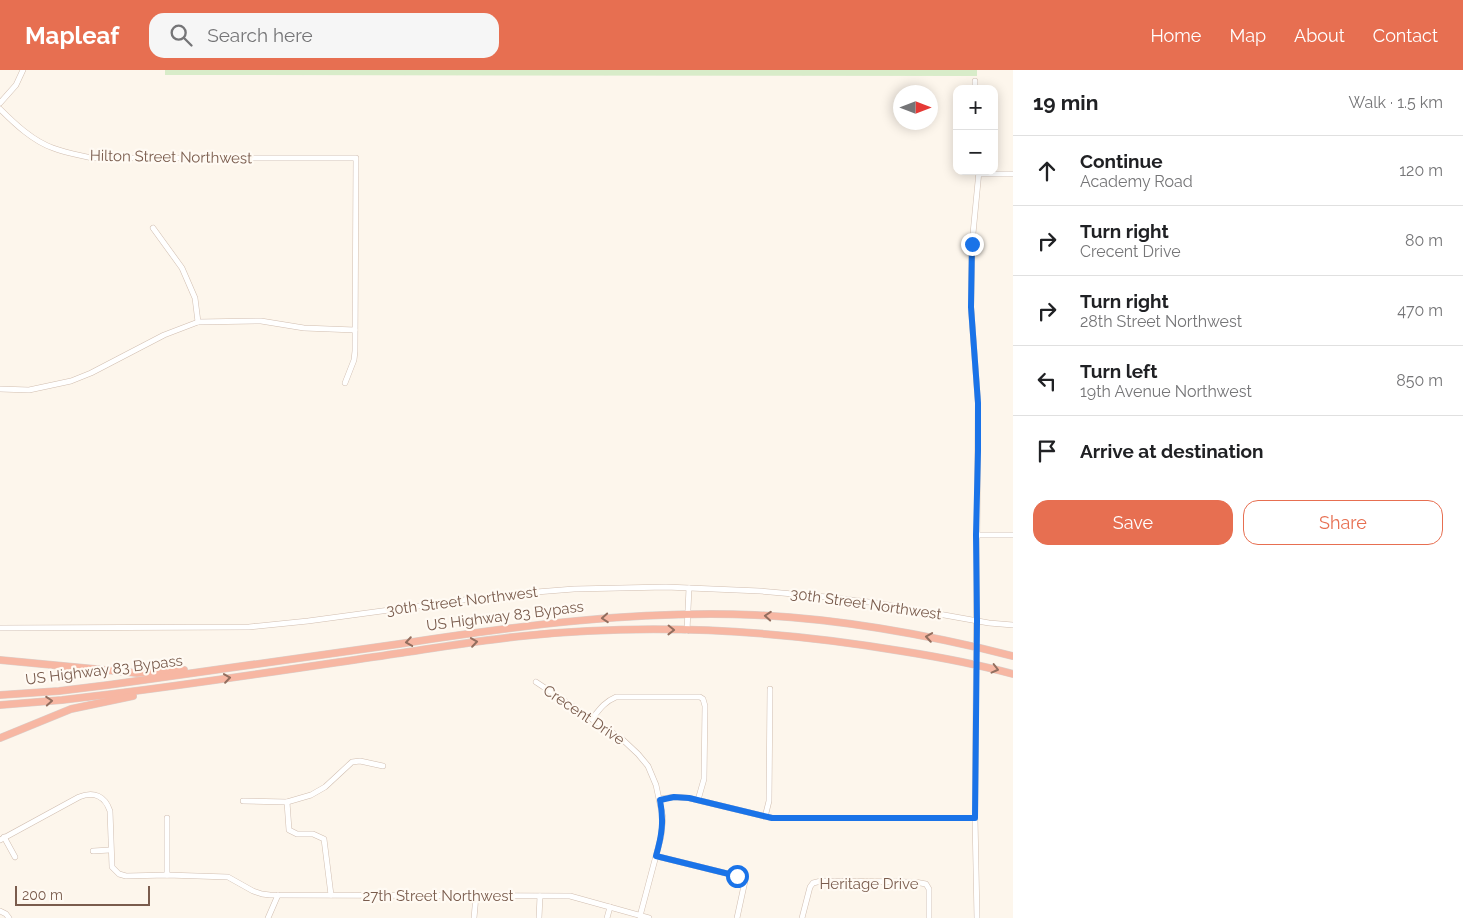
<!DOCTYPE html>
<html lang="en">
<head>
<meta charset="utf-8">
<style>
  body { margin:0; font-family:Raleway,sans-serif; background:#f6f6f6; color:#202124 }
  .controls { position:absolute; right:15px; top:15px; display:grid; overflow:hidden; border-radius:10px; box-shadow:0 2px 12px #0003 }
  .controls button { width:45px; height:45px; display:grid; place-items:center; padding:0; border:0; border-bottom:1px solid #e0e0e0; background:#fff; color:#202124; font:25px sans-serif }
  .compass { position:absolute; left:893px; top:15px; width:45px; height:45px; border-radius:50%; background:#fff; box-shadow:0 2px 12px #0003; rotate:90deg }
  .scale { position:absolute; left:15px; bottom:12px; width:135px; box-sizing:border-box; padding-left:5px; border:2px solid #7a5c4d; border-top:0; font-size:14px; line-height:18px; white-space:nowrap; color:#7a5c4d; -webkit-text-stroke:4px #fffaf3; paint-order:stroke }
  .stop { position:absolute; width:15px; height:15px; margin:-11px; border:4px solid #1a73e8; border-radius:50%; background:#fff }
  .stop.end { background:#1a73e8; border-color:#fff; box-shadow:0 1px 5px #0008 }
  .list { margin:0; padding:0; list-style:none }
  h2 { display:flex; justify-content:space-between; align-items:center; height:65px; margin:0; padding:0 20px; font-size:21px }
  h2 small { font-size:16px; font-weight:400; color:#757577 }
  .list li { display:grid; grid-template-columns:32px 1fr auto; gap:15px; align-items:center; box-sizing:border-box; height:70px; padding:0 20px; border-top:1px solid #e0e0e0 }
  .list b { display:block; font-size:19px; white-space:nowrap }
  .list p { margin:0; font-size:16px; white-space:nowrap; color:#757577 }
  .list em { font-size:16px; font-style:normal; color:#757577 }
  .actions { display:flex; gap:10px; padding:15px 20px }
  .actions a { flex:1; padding:11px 0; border:1px solid #e76f51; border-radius:15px; text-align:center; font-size:18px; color:#e76f51 }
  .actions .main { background:#e76f51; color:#fff }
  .icon { flex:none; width:28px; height:28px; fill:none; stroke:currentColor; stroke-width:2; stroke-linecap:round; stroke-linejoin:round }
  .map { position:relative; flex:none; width:1013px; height:848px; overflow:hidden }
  header { display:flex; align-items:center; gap:30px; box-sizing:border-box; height:70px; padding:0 25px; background:#e76f51; color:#fff }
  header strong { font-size:24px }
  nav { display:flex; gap:28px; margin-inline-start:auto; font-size:18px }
  .search { width:350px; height:45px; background:#f6f6f6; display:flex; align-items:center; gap:12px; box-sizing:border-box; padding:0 18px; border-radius:15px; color:#757577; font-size:19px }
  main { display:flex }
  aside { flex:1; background:#fff }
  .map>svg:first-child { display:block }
  .green { fill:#d8ecc9 }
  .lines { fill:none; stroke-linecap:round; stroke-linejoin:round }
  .minor-casing { stroke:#d1beb0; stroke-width:6 }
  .highway-casing { stroke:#dad1cd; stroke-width:8 }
  .minor { stroke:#fff; stroke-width:5 }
  .highway { stroke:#f7b7a3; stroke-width:7 }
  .oneway { stroke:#936e5e }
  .route { stroke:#1a73e8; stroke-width:6 }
  .labels { text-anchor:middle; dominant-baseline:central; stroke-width:4.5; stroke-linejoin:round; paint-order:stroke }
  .street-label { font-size:15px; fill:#7a5c4d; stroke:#fffaf3 }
</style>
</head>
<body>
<header>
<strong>Mapleaf</strong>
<div class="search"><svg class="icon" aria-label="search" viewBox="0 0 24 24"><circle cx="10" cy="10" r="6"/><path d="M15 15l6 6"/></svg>Search here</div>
<nav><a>Home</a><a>Map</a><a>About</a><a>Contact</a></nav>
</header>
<main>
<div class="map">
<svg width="1013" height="848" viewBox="0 0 1013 848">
  <rect width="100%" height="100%" fill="#fdf6ec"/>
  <path class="green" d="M165,0H977V6L165,5Z"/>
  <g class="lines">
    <g class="minor-casing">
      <g id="minor">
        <path d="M975,11V19"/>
        <path d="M0,33L16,15L23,0"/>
        <path d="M0,39C15,54 33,71 53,78C66,83 79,85 92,88H356L355,281L354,290L345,313"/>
        <path d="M979,104H1013"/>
        <path d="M153,158L182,198L195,228L198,252"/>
        <path d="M0,319L29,320L71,311L91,303L164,265L198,252L261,251L304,258L355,260"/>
        <path d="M976,465H1013"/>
        <path d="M0,558L249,557L308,551L500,525L574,519L666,517L760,521L827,527L877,533L989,553L1013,555"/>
        <path d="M687,561L689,518"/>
        <path d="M536,612L622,669L638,684L648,696L656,715L663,748L661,767L640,846"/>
        <path d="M592,649C599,640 604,632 616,627H700L703,629L705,636L704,709L698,730"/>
        <path d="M660,729L674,727L689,728L772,748H975"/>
        <path d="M243,731L287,732L289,760L297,764H313L324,769L331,825"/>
        <path d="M287,732L311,725L325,717L352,692L360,691L383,696"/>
        <path d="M765,747L769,731L770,619"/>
        <path d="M4,767L15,787"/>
        <path d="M0,770L79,727C94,721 105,726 110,741L112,797L119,804L126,806L167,805L228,807L253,821L262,824L270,825L570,826L649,848"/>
        <path d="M93,781L110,780"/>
        <path d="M656,786L737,806L745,811L737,848"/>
        <path d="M167,805V748"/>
        <path d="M0,841L6,844L9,848"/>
        <path d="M268,848L278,825"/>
        <path d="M474,848L476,826"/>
        <path d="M539,848L540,826"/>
        <path d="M607,848L610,837"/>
        <path d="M802,848L810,817L813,813L821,811L915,812L926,814L929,819V848"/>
        <path d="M977,848L975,748L978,333L971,237L972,174L979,101"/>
      </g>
    </g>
    <g class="highway-casing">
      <g id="highway">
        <path d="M0,590L137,603L184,600"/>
        <path d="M0,625L59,621L108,615C205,602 302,588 399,574C517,556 635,540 755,545C842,549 929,565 1013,586"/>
        <path d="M0,635L62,630L112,624C208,612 305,597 401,583C442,577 482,570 523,566C648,553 777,560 901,581C939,587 976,594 1013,604"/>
        <path d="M0,668L71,639L133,626"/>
      </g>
    </g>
    <use href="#minor" class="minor"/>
    <use href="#highway" class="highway"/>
  </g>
  <defs><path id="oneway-chevron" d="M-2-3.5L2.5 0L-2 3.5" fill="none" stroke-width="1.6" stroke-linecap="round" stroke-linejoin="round" transform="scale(1.25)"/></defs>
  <g class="oneway">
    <use href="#oneway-chevron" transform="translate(768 546) rotate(-176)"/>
    <use href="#oneway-chevron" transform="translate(605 548) rotate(176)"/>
    <use href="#oneway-chevron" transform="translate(671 560) rotate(1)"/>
    <use href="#oneway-chevron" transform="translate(929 567) rotate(-171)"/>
    <use href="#oneway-chevron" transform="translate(409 572) rotate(171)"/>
    <use href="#oneway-chevron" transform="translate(474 572) rotate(-8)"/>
    <use href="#oneway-chevron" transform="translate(995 599) rotate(14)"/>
    <use href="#oneway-chevron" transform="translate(227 608) rotate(-8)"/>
    <use href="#oneway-chevron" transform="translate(49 631) rotate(-4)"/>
  </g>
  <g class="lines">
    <path class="route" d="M737,806L656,786C662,765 664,751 660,730L674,727L689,728L772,748H975L977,551L976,465L978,381V333L971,237L972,174"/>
  </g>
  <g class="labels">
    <g class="street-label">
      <text transform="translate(171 87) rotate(1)">Hilton Street Northwest</text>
      <text transform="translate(462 531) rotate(-7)">30th Street Northwest</text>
      <text transform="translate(866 534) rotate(8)">30th Street Northwest</text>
      <text transform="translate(505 546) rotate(-7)">US Highway 83 Bypass</text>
      <text transform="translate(104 600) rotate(-7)">US Highway 83 Bypass</text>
      <text transform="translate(584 645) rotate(34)">Crecent Drive</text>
      <text x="869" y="814">Heritage Drive</text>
      <text x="438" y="826">27th Street Northwest</text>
    </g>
  </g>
</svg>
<div class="controls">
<button>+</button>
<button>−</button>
</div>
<svg class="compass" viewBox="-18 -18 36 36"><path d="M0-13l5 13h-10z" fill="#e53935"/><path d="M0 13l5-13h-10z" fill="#757577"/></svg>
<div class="scale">200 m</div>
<div class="stop" style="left:737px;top:806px"></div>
<div class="stop end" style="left:972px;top:174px"></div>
</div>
<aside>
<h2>19 min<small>Walk · 1.5 km</small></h2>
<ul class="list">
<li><svg class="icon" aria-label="ahead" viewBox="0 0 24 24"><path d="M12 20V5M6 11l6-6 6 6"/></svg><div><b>Continue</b><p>Academy Road</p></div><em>120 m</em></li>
<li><svg class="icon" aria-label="right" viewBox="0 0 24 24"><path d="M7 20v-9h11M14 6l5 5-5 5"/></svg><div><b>Turn right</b><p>Crecent Drive</p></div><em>80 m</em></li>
<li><svg class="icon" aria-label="right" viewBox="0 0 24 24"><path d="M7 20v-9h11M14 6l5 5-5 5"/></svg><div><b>Turn right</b><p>28th Street Northwest</p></div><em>470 m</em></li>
<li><svg class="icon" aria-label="left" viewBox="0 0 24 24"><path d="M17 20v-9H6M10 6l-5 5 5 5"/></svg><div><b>Turn left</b><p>19th Avenue Northwest</p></div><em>850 m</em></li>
<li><svg class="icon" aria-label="arrive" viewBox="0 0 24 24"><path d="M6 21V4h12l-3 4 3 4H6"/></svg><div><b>Arrive at destination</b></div></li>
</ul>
<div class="actions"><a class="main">Save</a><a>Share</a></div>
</aside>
</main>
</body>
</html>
